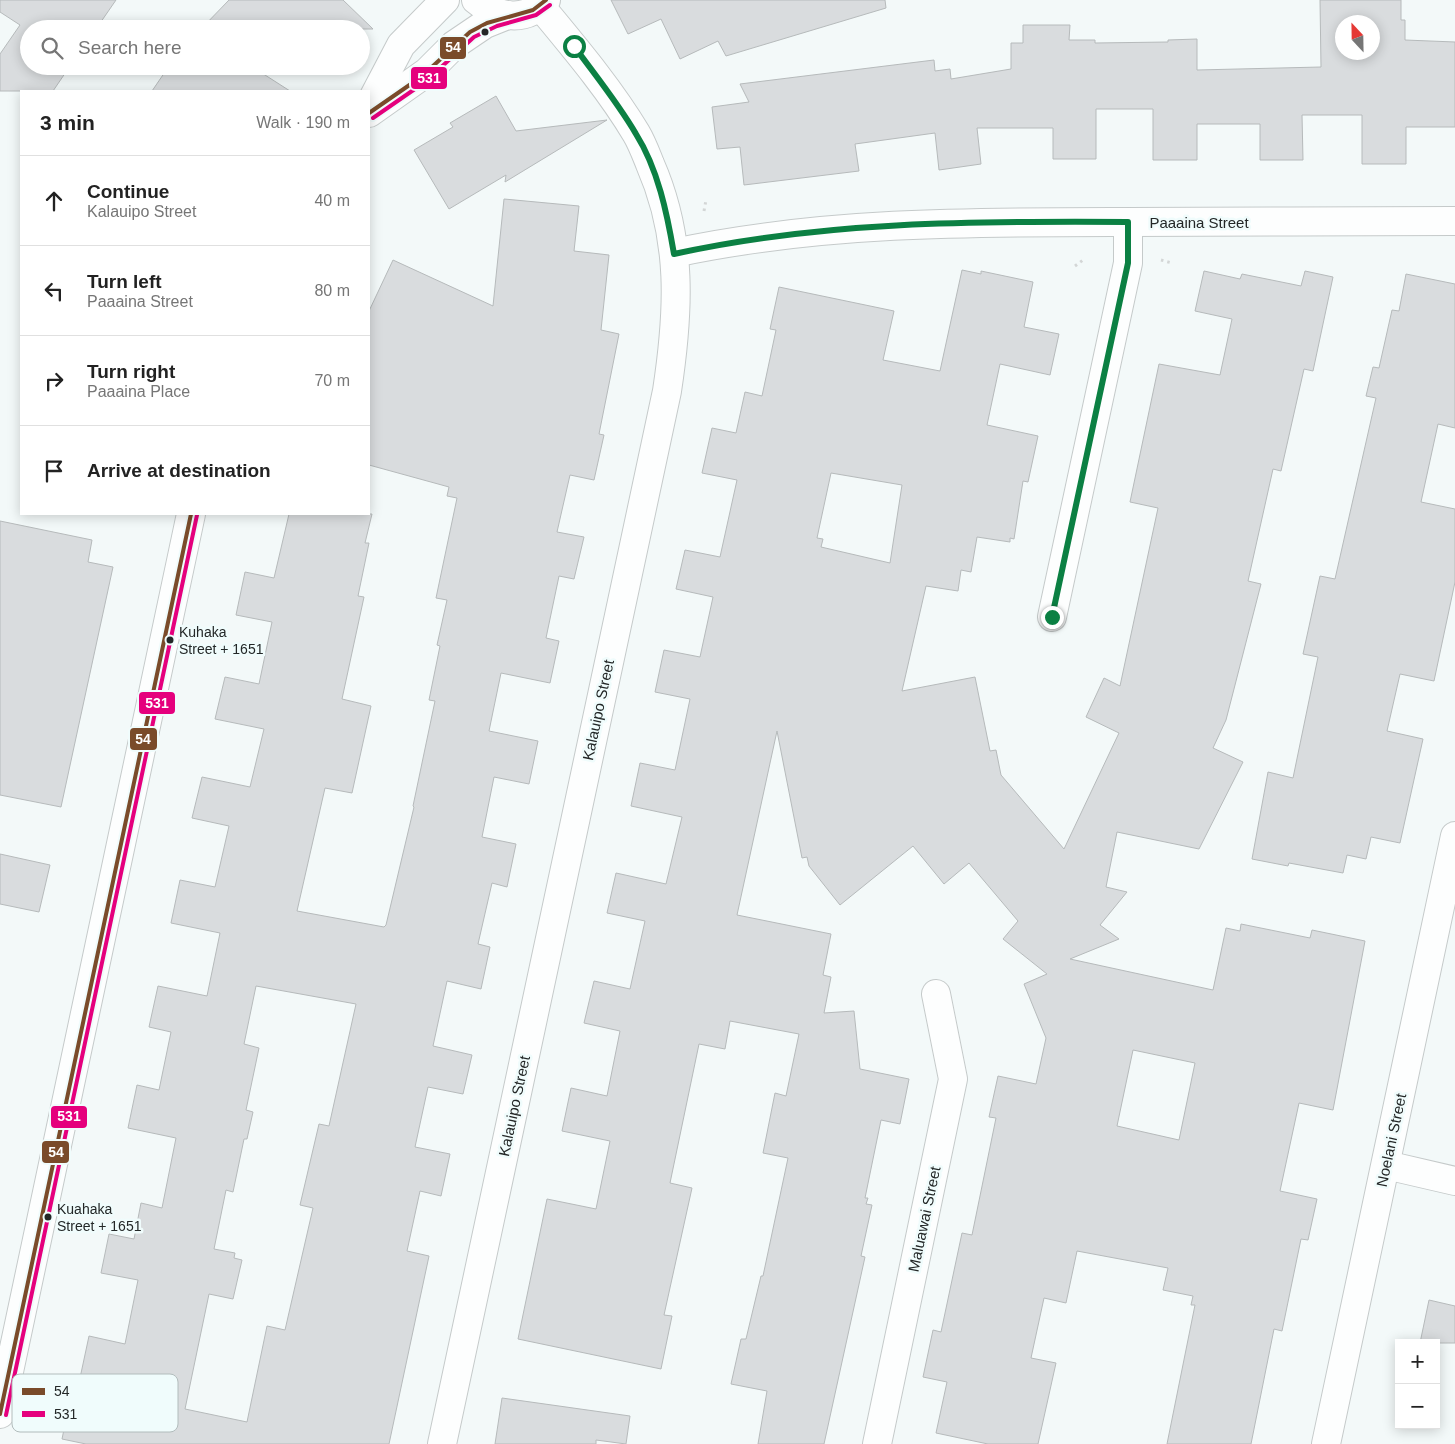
<!DOCTYPE html>
<html lang="en">
<head>
<meta charset="utf-8">
<style>
  body { margin:0; font-family:Helvetica,sans-serif; background:#f2f2f2; color:#222 }
  .controls { position:absolute; right:15px; bottom:15px; display:grid; overflow:hidden; border-radius:0px; box-shadow:0 2px 12px #0003 }
  .controls button { width:45px; height:45px; display:grid; place-items:center; padding:0; border:0; border-bottom:1px solid #e0e0e0; background:#fff; color:#222; font:25px sans-serif }
  .compass { position:absolute; left:1335px; top:15px; width:45px; height:45px; border-radius:50%; background:#fff; box-shadow:0 2px 12px #0003; rotate:338deg }
  .stop { position:absolute; width:15px; height:15px; margin:-11px; border:4px solid #0b8043; border-radius:50%; background:#fff }
  .stop.end { background:#0b8043; border-color:#fff; box-shadow:0 1px 5px #0008 }
  .list { margin:0; padding:0; list-style:none }
  h2 { display:flex; justify-content:space-between; align-items:center; height:65px; margin:0; padding:0 20px; font-size:21px }
  h2 small { font-size:16px; font-weight:400; color:#767676 }
  .list li { display:grid; grid-template-columns:32px 1fr auto; gap:15px; align-items:center; box-sizing:border-box; height:90px; padding:0 20px; border-top:1px solid #e0e0e0 }
  .list b { display:block; font-size:19px; white-space:nowrap }
  .list p { margin:0; font-size:16px; white-space:nowrap; color:#767676 }
  .list em { font-size:16px; font-style:normal; color:#767676 }
  .icon { flex:none; width:28px; height:28px; fill:none; stroke:currentColor; stroke-width:2; stroke-linecap:round; stroke-linejoin:round }
  .map { position:relative; flex:none; width:1455px; height:1444px; overflow:hidden }
  .search { position:absolute; background:#fff; box-shadow:0 2px 12px #0003; left:20px; top:20px; width:350px; height:55px; display:flex; align-items:center; gap:12px; box-sizing:border-box; padding:0 18px; border-radius:28px; color:#767676; font-size:19px }
  .panel { position:absolute; background:#fff; box-shadow:0 2px 12px #0003; left:20px; top:90px; width:350px; height:425px; border-radius:0px }
  .map>svg:first-child { display:block }
  .building { fill:#d9dcde; stroke:#b6babb; fill-rule:evenodd }
  .lines { fill:none; stroke-linecap:round; stroke-linejoin:round }
  .minor-casing { stroke:#c5caca; stroke-width:30 }
  .tertiary-casing { stroke:#c5caca; stroke-width:30 }
  .path { stroke:#d3d6d6; stroke-width:3; stroke-dasharray:2.5 4; stroke-linecap:butt }
  .minor { stroke:#fdfefe; stroke-width:28 }
  .tertiary { stroke:#fdfefe; stroke-width:28 }
  .bus-1-casing { stroke:#f0fcfc; stroke-width:8 }
  .bus-2-casing { stroke:#f0fcfc; stroke-width:8 }
  .bus-1 { stroke:#7a4b2a; stroke-width:4 }
  .bus-2 { stroke:#e5007d; stroke-width:4 }
  .route { stroke:#0b8043; stroke-width:6 }
  .bus-dot { fill:#232727; stroke:#f0fcfc; stroke-width:2 }
  .labels { text-anchor:middle; dominant-baseline:central; stroke-width:5; stroke-linejoin:round; paint-order:stroke }
  .bus-label { font-size:14px; fill:#232727; stroke:#f0fcfc; text-anchor:start }
  .street-label { font-size:15px; fill:#232727; stroke:#f0fcfc }
  .key { fill:#f0fcfc; stroke:#b2bcbc; stroke-width:1 }
  .key-label { font-size:14px; fill:#232727 }
  .line-badge { stroke:#f0fcfc; stroke-width:2 }
  .badge-label { font-size:14px; text-anchor:middle; font-weight:bold; fill:#fff }
</style>
</head>
<body>
<div class="map">
<svg width="1455" height="1444" viewBox="0 0 1455 1444">
  <rect width="100%" height="100%" fill="#f3f9f9"/>
  <g class="building">
    <path d="M0,0H116L96,29H29V66H70L53,91H0V54L20,25L0,12Z"/>
    <path d="M229,0H343L373,29H201Z"/>
    <path d="M611,0H885L886,8L726,56L718,41L680,59L661,19L628,34Z"/>
    <path d="M1320,0H1401V20H1405V40L1455,42V127H1406V164H1362V115H1302L1303,160H1260V124H1197V160H1153V109H1096V159H1053V128H977L981,164L939,170L935,133L855,144L859,171L744,185L740,147L717,149L712,107L749,102L740,84L934,60L935,71L950,69L951,79L1011,69V43H1023V25H1070L1069,40H1095V43L1168,42V40L1197,39V70L1321,67ZM1342,22H1372V52H1342Z"/>
    <path d="M169,66H251L290,91H152Z"/>
    <path d="M496,96L516,131L607,120L505,182L506,175L449,209L414,150L453,127L450,123Z"/>
    <path d="M504,199L579,206L574,251L609,255L601,330L619,334L599,434L604,435L594,480L570,475L557,532L584,537L574,579L559,576L546,638L559,641L550,683L501,673L489,731L538,741L529,784L494,777L482,837L516,844L507,887L492,883L478,944L490,947L481,989L447,981L433,1046L472,1055L463,1094L428,1087L415,1147L450,1154L441,1196L420,1191L407,1251L429,1256L389,1444H86L62,1439L72,1391L77,1392L89,1336L125,1344L138,1280L101,1273L109,1234L134,1239L141,1203L162,1208L176,1138L128,1128L137,1085L159,1090L171,1032L149,1027L158,986L207,996L220,933L171,923L180,880L215,887L229,826L192,818L202,777L250,787L264,729L215,719L225,677L259,684L272,622L236,615L245,572L274,578L289,514H372L365,543H369L358,596L364,597L342,699L371,706L352,793L325,788L297,911L384,927L386,925L414,807L413,806L435,701L429,700L440,646L437,645L447,600L436,598L457,498L447,496L449,487L369,465V311L393,260L493,306ZM256,986L356,1004L329,1126L319,1124L300,1205L313,1208L285,1330L267,1326L247,1422L185,1409L209,1294L233,1299L242,1260L234,1258L235,1253L214,1249L226,1190L233,1192L244,1139H247L253,1112L246,1110L259,1048L244,1044Z"/>
    <path d="M962,270L981,274V271L1033,282L1024,327L1059,334L1050,375L1000,364L987,425L1038,436L1028,482L1023,481L1014,539L1010,538V542L977,537L971,572L961,570L958,591L926,586L902,691L975,677L990,751L996,750L1001,775L1064,849L1119,733L1086,717L1104,678L1120,686L1158,508L1130,502L1159,364L1220,375L1232,319L1195,311L1204,271L1240,279L1242,274L1301,286L1305,271L1333,277L1313,371L1304,369L1281,471L1273,469L1248,581L1261,584L1226,720L1213,748L1243,762L1199,849L1117,832L1106,887L1127,892L1100,925L1119,939L1070,959L1213,990L1226,928L1240,931L1241,924L1310,938L1312,930L1365,941L1333,1110L1299,1103L1280,1191L1317,1199L1308,1240L1301,1239L1282,1331L1274,1329L1251,1444H1167L1195,1305H1191L1193,1296L1163,1290L1168,1268L1077,1251L1066,1303L1044,1298L1031,1358L1056,1363L1038,1444H988L936,1433L947,1382L923,1377L933,1330L941,1332L962,1233L972,1235L996,1118L989,1117L998,1076L1036,1084L1046,1038L1024,984L1047,974L1003,939L1018,921L969,863L944,884L913,846L840,905L809,866L807,857L802,858L777,731L737,915L831,934L823,975L831,977L824,1013L854,1011L860,1069L909,1079L900,1124L881,1120L865,1198H868L866,1204L872,1205L861,1256L865,1257L824,1444H758L767,1391L731,1384L741,1339H746L761,1276H763L788,1158L763,1153L775,1093L786,1096L799,1034L730,1021L725,1049L699,1044L670,1183L692,1188L664,1315L672,1316L661,1369L518,1339L547,1199L596,1209L610,1141L562,1131L571,1088L607,1096L620,1031L584,1023L594,981L630,989L645,921L607,913L616,873L666,884L682,817L631,806L640,763L675,770L690,699L655,692L664,650L700,657L713,597L676,589L685,550L720,557L737,480L702,473L712,428L736,433L745,392L762,396L776,330L770,329L779,287L894,311L883,360L940,371ZM831,473L902,485L890,563L821,547L823,539L817,538ZM1133,1050L1195,1063L1179,1140L1117,1126Z"/>
    <path d="M1406,274L1455,284V428L1438,424L1421,502L1455,509V582L1434,681L1400,674L1387,731L1423,739L1400,843L1371,837L1366,859L1347,855L1343,873L1289,863L1288,866L1252,859L1268,772L1293,778L1318,657L1303,654L1320,576L1335,579L1376,398L1366,396L1373,367L1379,368L1392,310L1399,311Z"/>
    <path d="M0,521L92,540L88,562L113,567L61,807L0,795Z"/>
    <path d="M0,854L50,865L39,912L0,904Z"/>
    <path d="M1429,1300L1455,1306V1343H1420Z"/>
    <path d="M502,1398L630,1416L626,1444L596,1440V1444H495Z"/>
  </g>
  <g class="lines">
    <g class="minor-casing">
      <g id="minor">
        <path d="M674,253C824,221 976,222 1128,222C1237,222 1346,221 1455,221"/>
        <path d="M1052,617L1128,263V222"/>
        <path d="M1386,1165L1455,1181"/>
        <path d="M442,1444L667,391C679,312 683,239 650,164C646,154 642,143 636,133C609,88 574,47 541,7"/>
        <path d="M877,1444L953,1079L936,994"/>
        <path d="M1326,1444L1455,836"/>
      </g>
    </g>
    <g class="tertiary-casing">
      <g id="tertiary">
        <path d="M476,0C498,18 526,23 546,0"/>
        <path d="M369,106L401,45L445,0"/>
        <path d="M369,113L427,72L454,45L485,24L505,16"/>
        <path d="M0,1414L191,514"/>
      </g>
    </g>
    <g class="path">
      <path d="M704,211L706,200"/>
      <path d="M1161,260L1172,263"/>
      <path d="M1075,266L1083,260"/>
    </g>
    <use href="#minor" class="minor"/>
    <use href="#tertiary" class="tertiary"/>
    <g class="bus-1-casing">
      <g id="bus-1">
        <path d="M369,113L421,77L470,32L487,23L533,10L546,0"/>
        <path d="M0,1414L191,514"/>
      </g>
    </g>
    <g class="bus-2-casing">
      <g id="bus-2">
        <path d="M373,118L425,82L474,37L497,26L536,15L550,5"/>
        <path d="M6,1415L197,515"/>
      </g>
    </g>
    <use href="#bus-1" class="bus-1"/>
    <use href="#bus-2" class="bus-2"/>
  </g>
  <g class="lines">
    <path class="route" d="M574,46C595,75 618,103 636,134C658,169 667,213 674,254C823,221 977,221 1128,222V263L1052,617"/>
  </g>
  <g class="bus-dot">
    <circle cx="485" cy="32" r="4.5"/>
    <circle cx="170" cy="640" r="4.5"/>
    <circle cx="48" cy="1217" r="4.5"/>
  </g>
  <g class="labels">
    <g class="bus-label">
      <text x="179" y="632">Kuhaka<tspan x="179" dy="17">Street + 1651</tspan></text>
      <text x="57" y="1209">Kuahaka<tspan x="57" dy="17">Street + 1651</tspan></text>
    </g>
    <g class="street-label">
      <text x="1199" y="222">Paaaina Street</text>
      <text transform="translate(598 710) rotate(-78)">Kalauipo Street</text>
      <text transform="translate(514 1106) rotate(-78)">Kalauipo Street</text>
      <text transform="translate(1391 1140) rotate(-78)">Noelani Street</text>
      <text transform="translate(924 1219) rotate(-78)">Maluawai Street</text>
    </g>
  </g>
  <rect x="12" y="1374" width="166" height="58" rx="8" class="key"/>
  <rect x="22" y="1388" width="23" height="7" fill="#7a4b2a"/>
  <rect x="22" y="1411" width="23" height="6" fill="#e5007d"/>
  <g class="key-label">
    <text x="54" y="1396">54</text>
    <text x="54" y="1419">531</text>
  </g>
  <g class="line-badge">
    <rect x="439" y="36" width="28" height="24" rx="5" fill="#7a4b2a"/>
    <rect x="410" y="66" width="38" height="24" rx="5" fill="#e5007d"/>
    <rect x="138" y="691" width="38" height="24" rx="5" fill="#e5007d"/>
    <rect x="129" y="727" width="29" height="24" rx="5" fill="#7a4b2a"/>
    <rect x="50" y="1105" width="38" height="24" rx="5" fill="#e5007d"/>
    <rect x="41" y="1140" width="29" height="24" rx="5" fill="#7a4b2a"/>
  </g>
  <g class="badge-label">
    <text x="453" y="52">54</text>
    <text x="429" y="83">531</text>
    <text x="157" y="708">531</text>
    <text x="143" y="744">54</text>
    <text x="69" y="1121">531</text>
    <text x="56" y="1157">54</text>
  </g>
</svg>
<div class="controls">
<button>+</button>
<button>−</button>
</div>
<svg class="compass" viewBox="-18 -18 36 36"><path d="M0-13l5 13h-10z" fill="#e53935"/><path d="M0 13l5-13h-10z" fill="#767676"/></svg>
<div class="stop" style="left:574px;top:46px"></div>
<div class="stop end" style="left:1052px;top:617px"></div>
<div class="search"><svg class="icon" aria-label="search" viewBox="0 0 24 24"><circle cx="10" cy="10" r="6"/><path d="M15 15l6 6"/></svg>Search here</div>
<section class="panel">
<h2>3 min<small>Walk · 190 m</small></h2>
<ul class="list">
<li><svg class="icon" aria-label="ahead" viewBox="0 0 24 24"><path d="M12 20V5M6 11l6-6 6 6"/></svg><div><b>Continue</b><p>Kalauipo Street</p></div><em>40 m</em></li>
<li><svg class="icon" aria-label="left" viewBox="0 0 24 24"><path d="M17 20v-9H6M10 6l-5 5 5 5"/></svg><div><b>Turn left</b><p>Paaaina Street</p></div><em>80 m</em></li>
<li><svg class="icon" aria-label="right" viewBox="0 0 24 24"><path d="M7 20v-9h11M14 6l5 5-5 5"/></svg><div><b>Turn right</b><p>Paaaina Place</p></div><em>70 m</em></li>
<li><svg class="icon" aria-label="arrive" viewBox="0 0 24 24"><path d="M6 21V4h12l-3 4 3 4H6"/></svg><div><b>Arrive at destination</b></div></li>
</ul>
</section>
</div>
</body>
</html>
